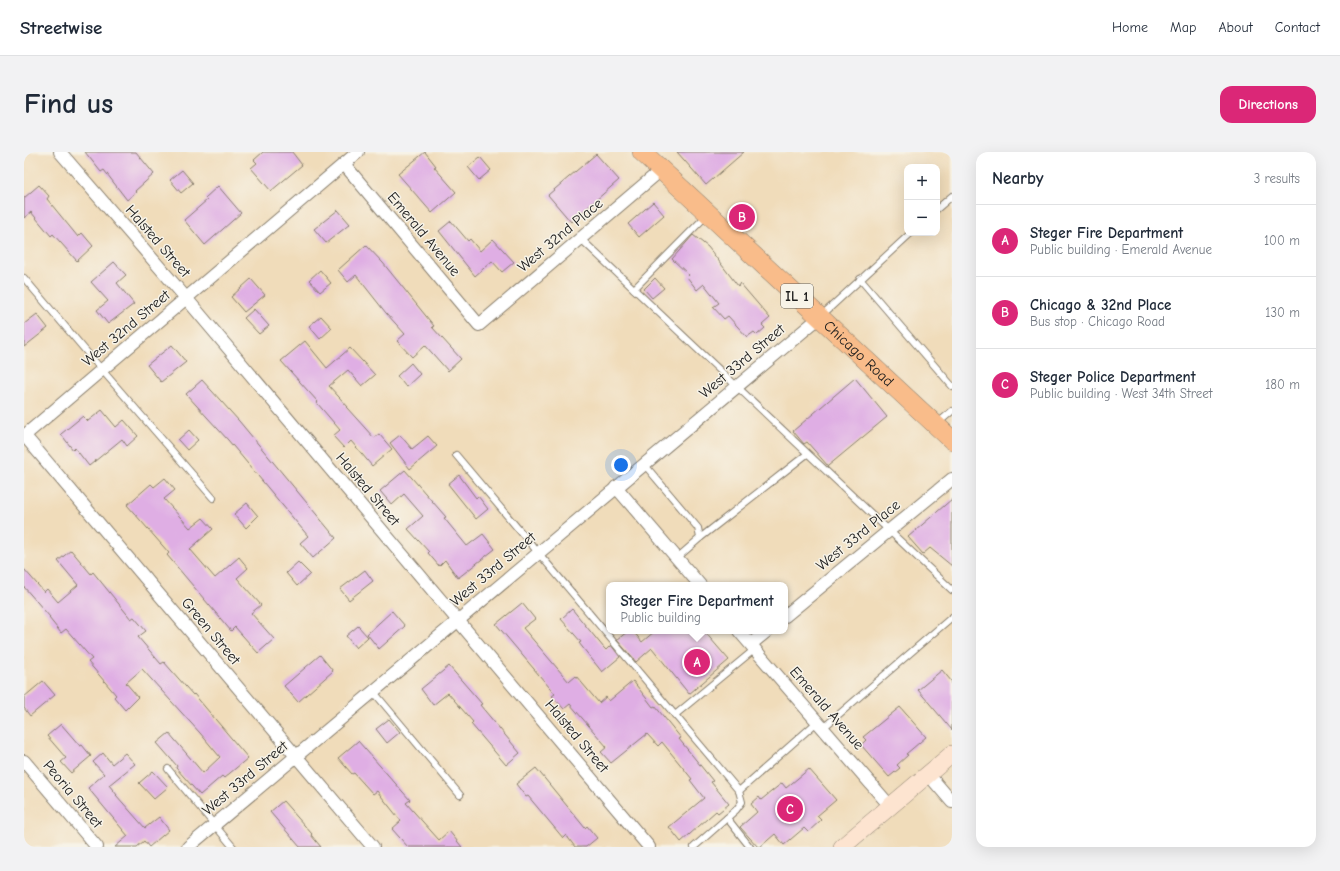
<!DOCTYPE html>
<html lang="en">
<head>
<meta charset="utf-8">
<style>
  body { margin:0; font-family:"Comic Neue",sans-serif; background:#f2f2f3; color:#1f2937 }
  .controls { position:absolute; right:12px; top:12px; display:grid; overflow:hidden; border-radius:8px; box-shadow:0 4px 16px #0002 }
  .controls button { width:36px; height:36px; display:grid; place-items:center; padding:0; border:0; border-bottom:1px solid #e0e1e3; background:#fff; color:#1f2937; font:20px sans-serif }
  .you { position:absolute; left:597px; top:313px; width:14px; height:14px; margin:-10px; border:3px solid #fff; border-radius:50%; background:#1a73e8; box-shadow:0 0 0 6px #1a73e833 }
  .badge { display:grid; place-items:center; width:26px; height:26px; border-radius:50%; background:#db2777; color:#fff; font-size:13px; font-weight:700 }
  .pin { position:absolute; translate:-50% -50%; border:2px solid #fff; box-shadow:0 1px 4px #0006 }
  .popup { position:absolute; left:582px; top:430px; width:182px; height:52px; box-sizing:border-box; display:grid; place-content:center; border-radius:8px; background:#fff; filter:drop-shadow(0 1px 3px #0005); font-size:13px; white-space:nowrap; color:#747a83 }
  .popup b { font-size:15px; color:#1f2937 }
  .popup::after { content:''; position:absolute; left:50%; top:100%; margin-left:-8px; border:8px solid transparent; border-top-color:#fff }
  .list { margin:0; padding:0; list-style:none }
  h2 { display:flex; justify-content:space-between; align-items:center; height:52px; margin:0; padding:0 16px; font-size:17px }
  h2 small { font-size:13px; font-weight:400; color:#747a83 }
  .list li { display:grid; grid-template-columns:26px 1fr auto; gap:12px; align-items:center; box-sizing:border-box; height:72px; padding:0 16px; border-top:1px solid #e0e1e3 }
  .list b { display:block; font-size:15px; white-space:nowrap }
  .list p { margin:0; font-size:13px; white-space:nowrap; color:#747a83 }
  .list em { font-size:13px; font-style:normal; color:#747a83 }
  .map { position:relative; flex:none; width:928px; height:695px; overflow:hidden; border-radius:12px }
  header { display:flex; align-items:center; gap:24px; box-sizing:border-box; height:56px; padding:0 20px; background:#fff; border-bottom:1px solid #e0e1e3 }
  header strong { font-size:19px }
  nav { display:flex; gap:22px; margin-inline-start:auto; font-size:14px }
  .intro { display:flex; align-items:center; justify-content:space-between; box-sizing:border-box; height:96px; padding:0 24px }
  h1 { margin:0; font-size:28px }
  .button { padding:10px 18px; border-radius:12px; background:#db2777; color:#fff; font-size:14px; font-weight:700 }
  main { display:flex; gap:24px; padding:0 24px }
  aside { flex:1; background:#fff; border-radius:12px; box-shadow:0 4px 16px #0002 }
  .map>svg:first-child { display:block }
  .building { fill:#dfaee4 }
  .lines { fill:none; stroke-linecap:round; stroke-linejoin:round }
  .lane-casing { stroke:#867c6b; stroke-width:8 }
  .street-casing { stroke:#867c6b; stroke-width:14 }
  .secondary-casing { stroke:#867c6b; stroke-width:18 }
  .primary-casing { stroke:#867c6b; stroke-width:20 }
  .lane { stroke:#fff; stroke-width:6 }
  .street { stroke:#fff; stroke-width:12 }
  .secondary { stroke:#fde4d0; stroke-width:17 }
  .primary { stroke:#f9bc8a; stroke-width:19 }
  .labels { text-anchor:middle; dominant-baseline:central; stroke-width:3; stroke-linejoin:round; paint-order:stroke }
  .shield { fill:#f7f3e8; stroke:#5e5c59; stroke-width:1 }
  .shield-label { font-size:14px; font-weight:bold; fill:#1c1c1c }
  .street-label { font-size:15px; fill:#1c1c1c; stroke:#f7f3e8 }
</style>
</head>
<body>
<header>
<strong>Streetwise</strong>
<nav><a>Home</a><a>Map</a><a>About</a><a>Contact</a></nav>
</header>
<div class="intro"><h1>Find us</h1><a class="button">Directions</a></div>
<main>
<div class="map">
<svg width="928" height="695" viewBox="0 0 928 695">
  <rect width="100%" height="100%" fill="#f7f3e8"/>
  <filter id="ink" filterUnits="userSpaceOnUse"><feTurbulence type="fractalNoise" baseFrequency=".025" numOctaves="2"/><feDisplacementMap in="SourceGraphic" scale="8" xChannelSelector="R" yChannelSelector="G"/><feConvolveMatrix kernelMatrix="1 2 1 2 8 2 1 2 1" color-interpolation-filters="sRGB"/></filter>
  <filter id="wash" filterUnits="userSpaceOnUse"><feTurbulence type="fractalNoise" baseFrequency=".012" numOctaves="4" result="noise"/><feDisplacementMap in="SourceGraphic" scale="16" xChannelSelector="R" yChannelSelector="G"/><feGaussianBlur stdDeviation="0.9" result="paint"/><feColorMatrix in="noise" values="0 0 0 0 0 0 0 0 0 0 0 0 0 0 0 0 0 1.4 0 .05"/><feComposite in="paint" operator="in"/></filter>
  <g filter="url(#wash)">
    <rect width="100%" height="100%" fill="#f0dcba"/>
    <g id="blocks">
      <g class="building">
        <path d="M61,0H112L130,22L111,39L112,40L103,48L80,18L77,20Z"/>
        <path d="M239,0H268L278,13L247,39L227,16L233,11L230,8Z"/>
        <path d="M401,0L412,14L410,15L432,40L408,61L374,22Z"/>
        <path d="M653,0H720L682,33Z"/>
        <path d="M572,2L595,28L547,70L524,43Z"/>
        <path d="M456,5L467,18L455,28L444,15Z"/>
        <path d="M158,18L169,31L157,41L146,28Z"/>
        <path d="M15,33L25,44L23,47L54,85L58,81L69,94L53,109L29,82L27,84L7,60L0,66V46Z"/>
        <path d="M194,34L217,61L181,93L160,68L183,48L181,46Z"/>
        <path d="M629,50L640,63L615,85L604,72Z"/>
        <path d="M314,58L326,72L302,91L290,77Z"/>
        <path d="M427,69L444,89L446,87L456,99L469,87L490,110L478,120L468,109L451,124L415,79Z"/>
        <path d="M669,83L684,95L714,134L716,131L746,166L738,173L741,176L733,183L730,180L723,185L704,164L700,167L689,155L695,151L680,132L673,138L663,125L665,123L648,107Z"/>
        <path d="M342,93L359,111L410,174L408,175L437,207L424,219L401,193L388,205L373,189L381,182L362,161L332,123L324,130L314,118Z"/>
        <path d="M90,110L102,123L93,131L110,152L84,172L73,158L84,149L67,130Z"/>
        <path d="M296,118L307,131L296,140L285,128Z"/>
        <path d="M631,126L640,136L628,146L620,137Z"/>
        <path d="M227,127L241,143L220,160L207,145Z"/>
        <path d="M230,157L245,174L235,182L220,166Z"/>
        <path d="M13,162L24,176L0,195V172Z"/>
        <path d="M297,164L308,176L296,187L285,174Z"/>
        <path d="M281,189L303,216L326,196L351,223L338,234L324,218L305,234L324,255L323,256L350,286L355,282L368,297L348,314L327,289L320,296L309,284L316,278L293,251L294,250L257,209Z"/>
        <path d="M148,193L162,210L137,230L123,213Z"/>
        <path d="M387,211L396,222L382,235L373,224Z"/>
        <path d="M831,226L863,265L804,314L783,290L780,292L769,279Z"/>
        <path d="M178,228L215,269L312,386L289,406L276,391L284,384L204,288L162,242Z"/>
        <path d="M78,258L92,275L100,268L114,284L103,294L98,287L65,314L51,296L49,298L37,282L59,264L64,269Z"/>
        <path d="M165,278L174,288L163,298L154,288Z"/>
        <path d="M376,283L388,297L404,284L413,294L386,317L366,291Z"/>
        <path d="M381,318L422,365L420,366L443,394L459,382L471,397L434,426L421,408L415,414L404,401L405,400L384,377L399,364L380,342L368,353L356,339Z"/>
        <path d="M435,323L452,346L454,344L464,357L452,367L424,332Z"/>
        <path d="M141,326L151,338L140,347L166,376L179,366L189,377L166,397L191,426L215,405L224,416L213,426L237,453L227,461L250,487L234,501L211,475L207,479L143,403L145,401L103,353L127,332L130,335Z"/>
        <path d="M928,347V414L906,396L899,402L884,385Z"/>
        <path d="M223,351L234,364L222,376L210,362Z"/>
        <path d="M47,398L67,422L69,420L107,467L110,465L122,479L114,485L137,512L140,510L169,543L170,542L224,606L200,626L198,624L176,643L152,616L153,614L133,591L145,581L179,621L196,605L176,581L118,517L102,531L114,545L101,558L90,545L92,543L64,510L68,507L42,477L37,481L25,466L26,465L0,435V417L20,440L23,437L34,450L54,433L34,409Z"/>
        <path d="M274,410L286,422L273,434L262,421Z"/>
        <path d="M341,418L349,429L325,448L316,437Z"/>
        <path d="M498,451L511,467L499,476L545,530L552,524L575,551L582,545L585,549L609,529L629,555L631,554L657,586L655,587L689,629L687,630L705,652L694,661L692,659L657,690L645,675L680,646L666,628L668,627L638,590L634,594L623,582L587,611L577,600L583,595L546,552L540,557L528,544L531,542L472,472Z"/>
        <path d="M548,457L580,496L582,498L587,493L596,505L578,520L555,491L557,490L537,467Z"/>
        <path d="M368,459L381,474L355,497L343,482Z"/>
        <path d="M334,474L344,485L332,496L322,484Z"/>
        <path d="M604,479H609L618,490L631,479H680L705,508L665,542L628,496L612,510L593,488Z"/>
        <path d="M296,503L309,519L274,550L260,534Z"/>
        <path d="M425,514L458,552L456,553L496,601L482,613L447,572L449,570L424,541L409,553L397,537Z"/>
        <path d="M918,518L928,530V578L894,538Z"/>
        <path d="M19,529L31,543L6,564L0,556V545Z"/>
        <path d="M876,555L902,585L882,602L884,603L873,613L876,616L865,625L837,593L842,588L839,585Z"/>
        <path d="M365,567L376,580L363,591L352,577Z"/>
        <path d="M37,572L56,594L58,593L67,604L47,621L37,610L42,606L23,584Z"/>
        <path d="M334,589L386,648L382,651L415,688L425,679L438,695H384L368,677L377,669L353,639L349,642L330,621L328,622L314,606Z"/>
        <path d="M79,601L88,612L101,601L111,612L85,633L93,643H92L121,676L135,665L145,678L125,695L120,689L113,695H91L104,684L64,636L80,622L69,610Z"/>
        <path d="M512,616L561,676L563,674L573,686L562,695H551L542,683L539,686L504,644L502,645L492,632Z"/>
        <path d="M785,617L812,648L793,664L797,668L784,680L780,676L760,693L751,682L736,695H734L716,675L733,660L727,652L735,645L737,648L758,631L762,636Z"/>
        <path d="M129,619L144,635L130,647L115,631Z"/>
        <path d="M259,649L288,682L287,683L297,695H276L246,660Z"/>
      </g>
    </g>
  </g>
  <g filter="url(#ink)">
    <use href="#blocks" fill-opacity="0" stroke="#867c6b" stroke-width="1"/>
    <g class="lines">
      <g class="lane-casing">
        <g id="lane">
          <path d="M913,57L928,44"/>
          <path d="M557,87L928,438"/>
          <path d="M0,126L78,218L189,346"/>
          <path d="M836,127L928,234"/>
          <path d="M610,137L683,63"/>
          <path d="M797,164L887,81"/>
          <path d="M913,272L928,259"/>
          <path d="M432,303L715,639L718,650L712,658L670,695"/>
          <path d="M620,312L674,376L676,386L653,406"/>
          <path d="M676,386L783,302"/>
          <path d="M349,539L436,643"/>
          <path d="M651,563L731,497"/>
          <path d="M799,576L928,465"/>
          <path d="M144,617L209,695"/>
          <path d="M715,639L793,570"/>
          <path d="M703,666L726,695"/>
        </g>
      </g>
      <g class="street-casing">
        <g id="street">
          <path d="M36,0L162,146L625,695"/>
          <path d="M320,12L455,173L637,18"/>
          <path d="M0,283L349,695"/>
          <path d="M0,284L334,0"/>
          <path d="M592,335L676,433"/>
          <path d="M761,464L928,327"/>
          <path d="M715,479L866,654"/>
          <path d="M727,492L743,479"/>
          <path d="M0,609L73,695"/>
          <path d="M904,622L928,650"/>
          <path d="M164,695L796,165"/>
        </g>
      </g>
      <g class="secondary-casing">
        <path id="secondary" d="M818,695L928,602"/>
      </g>
      <g class="primary-casing">
        <g id="primary">
          <path id="s1" d="M618,0L928,288"/>
        </g>
      </g>
      <use href="#lane" class="lane"/>
      <use href="#street" class="street"/>
      <use href="#secondary" class="secondary"/>
      <use href="#primary" class="primary"/>
    </g>
  </g>
  <g class="labels">
    <rect class="shield" x="757" y="132" width="32" height="24" rx="3"/>
    <g class="shield-label">
      <text x="773" y="144">IL 1</text>
    </g>
    <g class="street-label">
      <text transform="translate(400 82) rotate(50)">Emerald Avenue</text>
      <text transform="translate(536 83) rotate(-40)">West 32nd Place</text>
      <text transform="translate(134 89) rotate(49)">Halsted Street</text>
      <text transform="translate(102 176) rotate(-40)">West 32nd Street</text>
      <text stroke="none"><textPath href="#s1" startOffset="296">Chicago Road</textPath></text>
      <text transform="translate(718 209) rotate(-40)">West 33rd Street</text>
      <text transform="translate(344 337) rotate(50)">Halsted Street</text>
      <text transform="translate(834 383) rotate(-39)">West 33rd Place</text>
      <text transform="translate(469 417) rotate(-40)">West 33rd Street</text>
      <text transform="translate(187 479) rotate(50)">Green Street</text>
      <text transform="translate(803 556) rotate(49)">Emerald Avenue</text>
      <text transform="translate(553 584) rotate(50)">Halsted Street</text>
      <text transform="translate(221 626) rotate(-40)">West 33rd Street</text>
      <text transform="translate(49 642) rotate(50)">Peoria Street</text>
    </g>
  </g>
</svg>
<div class="controls">
<button>+</button>
<button>−</button>
</div>
<div class="you"></div>
<div class="pin badge" style="left:673px;top:510px">A</div>
<div class="popup"><b>Steger Fire Department</b>Public building</div>
<div class="pin badge" style="left:718px;top:65px">B</div>
<div class="pin badge" style="left:766px;top:657px">C</div>
</div>
<aside>
<h2>Nearby<small>3 results</small></h2>
<ul class="list">
<li><span class="badge">A</span><div><b>Steger Fire Department</b><p>Public building · Emerald Avenue</p></div><em>100 m</em></li>
<li><span class="badge">B</span><div><b>Chicago &amp; 32nd Place</b><p>Bus stop · Chicago Road</p></div><em>130 m</em></li>
<li><span class="badge">C</span><div><b>Steger Police Department</b><p>Public building · West 34th Street</p></div><em>180 m</em></li>
</ul>
</aside>
</main>
</body>
</html>
